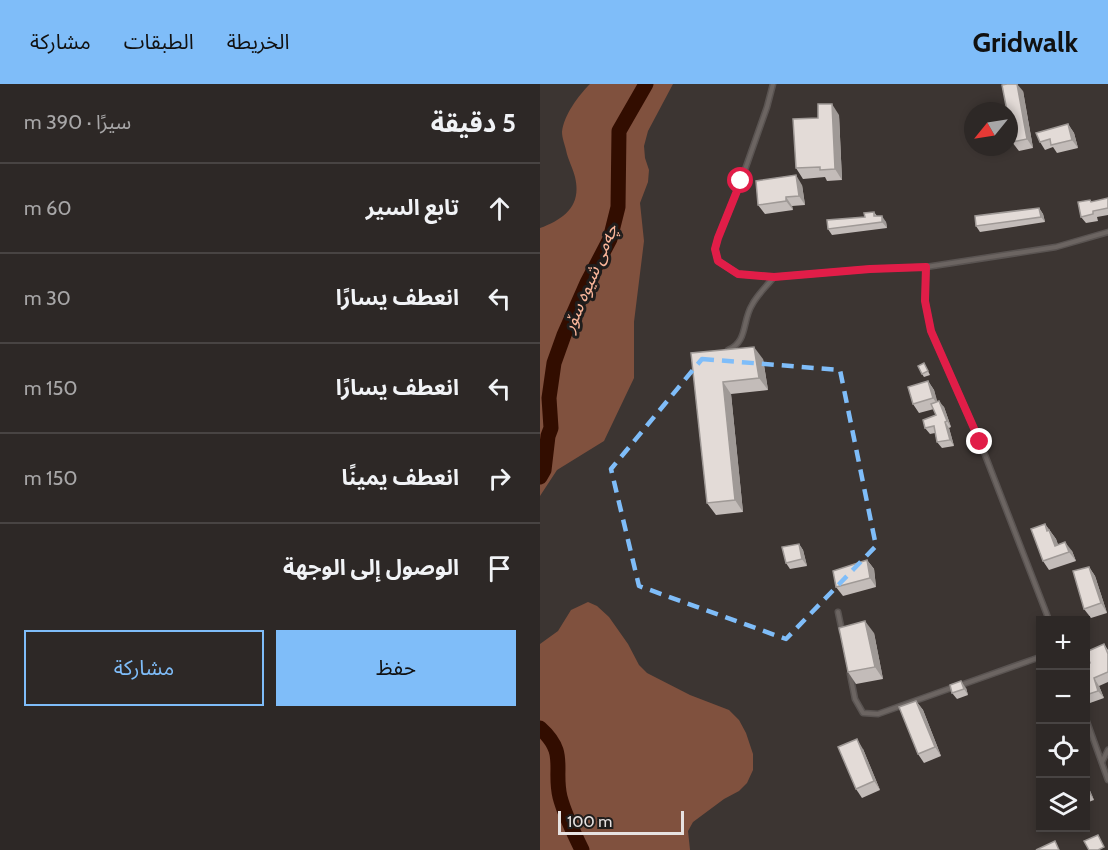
<!DOCTYPE html>
<html lang="ar">
<head>
<meta charset="utf-8">
<style>
  body { margin:0; font-family:Cabin,"Noto Sans Arabic",sans-serif; background:#35302e; color:#f1f3f6; direction:rtl }
  .controls { position:absolute; right:18px; bottom:18px; display:grid; overflow:hidden; border-radius:0px; box-shadow:0 3px 9px #0003 }
  .controls button { width:54px; height:54px; display:grid; place-items:center; padding:0; border:0; border-bottom:2px solid #484443; background:#2d2826; color:#f1f3f6; font:30px sans-serif }
  .compass { position:absolute; left:424px; top:18px; width:54px; height:54px; border-radius:50%; background:#2d2826; box-shadow:0 3px 9px #0003; rotate:240deg }
  .scale { position:absolute; left:18px; bottom:15px; width:126px; box-sizing:border-box; padding-left:6px; border:3px solid #e7e2e1; border-top:0; font-size:16px; line-height:21px; white-space:nowrap; color:#e7e2e1; -webkit-text-stroke:4px #201d1c; paint-order:stroke }
  .stop { position:absolute; width:18px; height:18px; margin:-14px; border:4px solid #e11d48; border-radius:50%; background:#fff }
  .stop.end { background:#e11d48; border-color:#fff; box-shadow:0 2px 6px #0008 }
  .list { margin:0; padding:0; list-style:none }
  h2 { display:flex; justify-content:space-between; align-items:center; height:78px; margin:0; padding:0 24px; font-size:26px }
  h2 small { font-size:20px; font-weight:400; color:#a7a6a7 }
  .list li { display:grid; grid-template-columns:39px 1fr auto; gap:18px; align-items:center; box-sizing:border-box; height:90px; padding:0 24px; border-top:2px solid #484443 }
  .list b { display:block; font-size:22px; white-space:nowrap }
  .list em { font-size:20px; font-style:normal; color:#a7a6a7 }
  .actions { display:flex; gap:12px; padding:18px 24px }
  .actions a { flex:1; padding:14px 0; border:2px solid #7fbdf9; border-radius:0px; text-align:center; font-size:21px; color:#7fbdf9 }
  .actions .main { background:#7fbdf9; color:#111 }
  .icon { flex:none; width:33px; height:33px; fill:none; stroke:currentColor; stroke-width:2; stroke-linecap:round; stroke-linejoin:round }
  .map { position:relative; flex:none; width:568px; height:766px; overflow:hidden; direction:ltr }
  header { display:flex; align-items:center; gap:36px; box-sizing:border-box; height:84px; padding:0 30px; background:#7fbdf9; color:#111 }
  header strong { font-size:28px }
  nav { display:flex; gap:33px; margin-inline-start:auto; font-size:21px }
  main { display:flex }
  aside { flex:1; background:#2d2826 }
  .map>svg:first-child { display:block }
  .green { fill:#80513e }
  .lines { fill:none; stroke-linecap:round; stroke-linejoin:round }
  .river { stroke:#320d00; stroke-width:15 }
  .lane-casing { stroke:#5a5452; stroke-width:7 }
  .lane { stroke:#6c6562; stroke-width:4 }
  .wall { fill:#c3bcb9 }
  .shaded-wall { fill:#9f9996 }
  .building { fill:#e3dbd7; stroke:#9f9996; stroke-width:1.5 }
  .route { stroke:#e11d48; stroke-width:8 }
  .marked { fill:none; stroke:#7fbdf9; stroke-width:4.5; stroke-dasharray:12 8; stroke-linejoin:round }
  .labels { text-anchor:middle; dominant-baseline:central; stroke-width:6; stroke-linejoin:round; paint-order:stroke }
  .water-label { font-size:18px; font-style:italic; fill:#fbb69a; stroke:#201d1c }
</style>
</head>
<body>
<header>
<strong>Gridwalk</strong>
<nav><a>الخريطة</a><a>الطبقات</a><a>مشاركة</a></nav>
</header>
<main>
<div class="map">
<svg width="568" height="766" viewBox="0 0 568 766">
  <rect width="100%" height="100%" fill="#3c3532"/>
  <g class="green">
    <path d="M50,0H133L108,47L104,62L105,74L109,86L108,98L100,119L104,157L94,238V294L64,357L17,386L0,412V144C24,135 42,122 35,93C33,84 28,76 26,66C25,61 22,54 22,48C24,31 38,12 50,0Z"/>
    <path d="M48,518L57,522L69,533L88,560L99,581L107,589L150,611L189,626L199,636L206,649L213,670V686L207,699L199,707L184,715L153,738L148,747L150,766H0V560L18,547L31,526Z"/>
  </g>
  <g class="lines">
    <g class="river">
      <path d="M0,393L4,386L8,352L11,344L9,314L14,279L24,251L47,199L70,155L78,123L79,47L106,0"/>
      <path d="M0,644C28,669 13,684 20,713C25,732 34,749 42,766"/>
    </g>
    <g class="lane-casing">
      <g id="lane">
        <path d="M233,0L227,23L201,97L178,154L175,165L178,177L198,190L234,193L330,185L386,183L385,217L391,247L440,358L509,536"/>
        <path d="M386,183L516,163L568,148"/>
        <path d="M188,266C208,258 202,237 212,221C217,211 226,203 233,194"/>
        <path d="M298,528L302,547"/>
        <path d="M310,590L315,615L323,629L338,630L414,603"/>
        <path d="M421,601L500,573"/>
        <path d="M546,635L568,696"/>
        <path d="M562,678L568,666"/>
      </g>
    </g>
    <use href="#lane" class="lane"/>
  </g>
  <g class="wall">
    <path d="M483,7L493,64L479,67L472,58Z"/>
    <path d="M299,31L302,96L287,97L285,93L263,95L256,84L278,34Z"/>
    <path d="M528,40L534,49L538,64L517,69L513,63L505,66L500,58Z"/>
    <path d="M262,101L265,121L252,122L253,126L225,130L218,121Z"/>
    <path d="M568,114V131L557,133L558,137L546,139L541,133L552,118Z"/>
    <path d="M499,124L503,130L505,138L440,148L436,142Z"/>
    <path d="M334,128L337,132L346,138L347,144L292,151L288,145L325,133Z"/>
    <path d="M151,269L223,275L228,306L191,310L203,428L176,431L167,419Z"/>
    <path d="M384,279L390,291L384,293L382,290Z"/>
    <path d="M388,297L394,306L397,318L404,323L411,343L409,344L414,362L402,364L397,358L395,349L390,350L385,344L396,331L394,325L379,329L373,320Z"/>
    <path d="M505,440L516,455L518,461L532,467L536,477L509,486L503,477Z"/>
    <path d="M259,460L263,466L267,482L250,485L246,479Z"/>
    <path d="M327,476L334,485L336,503L303,512L296,503Z"/>
    <path d="M549,483L555,492L567,529L551,534L544,525Z"/>
    <path d="M334,549L343,595L316,600L308,588Z"/>
    <path d="M564,560L568,566V598L559,602L564,614L550,619L546,612L550,579Z"/>
    <path d="M426,604L428,611L417,615L412,609Z"/>
    <path d="M376,617L383,626L401,672L384,679L378,670Z"/>
    <path d="M323,665L340,706L322,714L316,705Z"/>
    <path d="M546,698L548,702L554,716L546,719Z"/>
  </g>
  <g class="shaded-wall">
    <path d="M477,0L483,7L493,64L487,55Z"/>
    <path d="M292,20L299,31L302,96L295,85Z"/>
    <path d="M528,40L534,49L538,64L532,56Z"/>
    <path d="M256,91L262,101L265,121L259,112Z"/>
    <path d="M246,113L252,122L253,126L246,117Z"/>
    <path d="M499,124L503,130L505,138L501,133Z"/>
    <path d="M342,132L346,138L347,144L342,138Z"/>
    <path d="M214,263L223,275L228,306L219,294Z"/>
    <path d="M388,297L394,306L399,323L393,314Z"/>
    <path d="M183,298L191,310L203,428L195,416Z"/>
    <path d="M399,317L404,323L411,343L407,337Z"/>
    <path d="M405,338L409,344L414,362L410,356Z"/>
    <path d="M505,440L516,455L522,471L515,462Z"/>
    <path d="M525,458L532,467L536,477L529,468Z"/>
    <path d="M259,460L263,466L267,482L262,475Z"/>
    <path d="M327,476L334,485L336,503L330,494Z"/>
    <path d="M549,483L555,492L567,529L561,519Z"/>
    <path d="M325,537L334,549L343,595L335,583Z"/>
    <path d="M554,594L559,602L564,614L558,607Z"/>
    <path d="M421,597L426,604L428,611L424,605Z"/>
    <path d="M376,617L383,626L401,672L395,663Z"/>
    <path d="M317,655L323,665L340,706L334,697Z"/>
    <path d="M546,698L548,702L554,716L550,710Z"/>
  </g>
  <g class="building">
    <path d="M467,0H477L487,55L472,58L469,40V27H467L462,1Z"/>
    <path d="M278,20H292L295,85L280,86V83L256,84L253,35L278,34Z"/>
    <path d="M528,40L532,56L511,61L510,55L500,58L496,49Z"/>
    <path d="M256,91L259,112L246,113V117L218,121L216,97Z"/>
    <path d="M568,114V124L553,127V130L541,133L538,118L550,116L551,118Z"/>
    <path d="M499,124L501,133L436,142L435,132Z"/>
    <path d="M334,128V132H342V138L288,145L287,136L325,133L324,129Z"/>
    <path d="M214,263L219,294L183,298L195,416L167,419L151,269Z"/>
    <path d="M384,279L388,287L382,290L378,282Z"/>
    <path d="M388,297L393,314L373,320L368,303Z"/>
    <path d="M399,317L407,337L405,338L410,356L397,358L394,342L385,344L383,336L396,331L391,320Z"/>
    <path d="M505,440L507,447L509,446L515,462L525,458L529,468L503,477L491,445Z"/>
    <path d="M259,460L262,475L246,479L242,463Z"/>
    <path d="M327,476L330,494L296,503L293,487Z"/>
    <path d="M549,483L561,519L544,525L533,487Z"/>
    <path d="M325,537L335,583L308,588L299,544Z"/>
    <path d="M564,560L568,570V588L554,594L558,607L546,611V581L550,579L546,568Z"/>
    <path d="M421,597L424,605L412,609L410,601Z"/>
    <path d="M376,617L395,663L378,670L359,623Z"/>
    <path d="M317,655L334,697L316,705L298,663Z"/>
    <path d="M546,699L550,710L546,711Z"/>
    <path d="M558,751L564,763L558,766H549L544,757Z"/>
    <path d="M515,757L519,766H496Z"/>
  </g>
  <g class="lines">
    <path class="route" d="M201,97L178,154L175,165L178,177L198,190L234,193L330,185L386,183L385,217L391,247L440,358"/>
  </g>
  <path class="marked" d="M162,275L300,286L336,462L246,555L99,502L71,385Z"/>
  <g class="labels">
    <g class="water-label">
      <text transform="translate(50 194) rotate(-67)">چەمی شیوە سۆر</text>
    </g>
  </g>
</svg>
<div class="controls">
<button>+</button>
<button>−</button>
<button><svg class="icon" aria-label="locate" viewBox="0 0 24 24"><circle cx="12" cy="12" r="6"/><path d="M12 2v4M12 18v4M2 12h4M18 12h4"/></svg></button>
<button><svg class="icon" aria-label="layers" viewBox="0 0 24 24"><path d="M12 4l9 5-9 5-9-5zM3 14l9 5 9-5"/></svg></button>
</div>
<svg class="compass" viewBox="-18 -18 36 36"><path d="M0-13l5 13h-10z" fill="#e53935"/><path d="M0 13l5-13h-10z" fill="#a7a6a7"/></svg>
<div class="scale">100 m</div>
<div class="stop" style="left:201px;top:97px"></div>
<div class="stop end" style="left:440px;top:358px"></div>
</div>
<aside>
<h2>5 دقيقة<small>سيرًا · 390 m</small></h2>
<ul class="list">
<li><svg class="icon" aria-label="ahead" viewBox="0 0 24 24"><path d="M12 20V5M6 11l6-6 6 6"/></svg><div><b>تابع السير</b></div><em>60 m</em></li>
<li><svg class="icon" aria-label="left" viewBox="0 0 24 24"><path d="M17 20v-9H6M10 6l-5 5 5 5"/></svg><div><b>انعطف يسارًا</b></div><em>30 m</em></li>
<li><svg class="icon" aria-label="left" viewBox="0 0 24 24"><path d="M17 20v-9H6M10 6l-5 5 5 5"/></svg><div><b>انعطف يسارًا</b></div><em>150 m</em></li>
<li><svg class="icon" aria-label="right" viewBox="0 0 24 24"><path d="M7 20v-9h11M14 6l5 5-5 5"/></svg><div><b>انعطف يمينًا</b></div><em>150 m</em></li>
<li><svg class="icon" aria-label="arrive" viewBox="0 0 24 24"><path d="M6 21V4h12l-3 4 3 4H6"/></svg><div><b>الوصول إلى الوجهة</b></div></li>
</ul>
<div class="actions"><a class="main">حفظ</a><a>مشاركة</a></div>
</aside>
</main>
</body>
</html>
